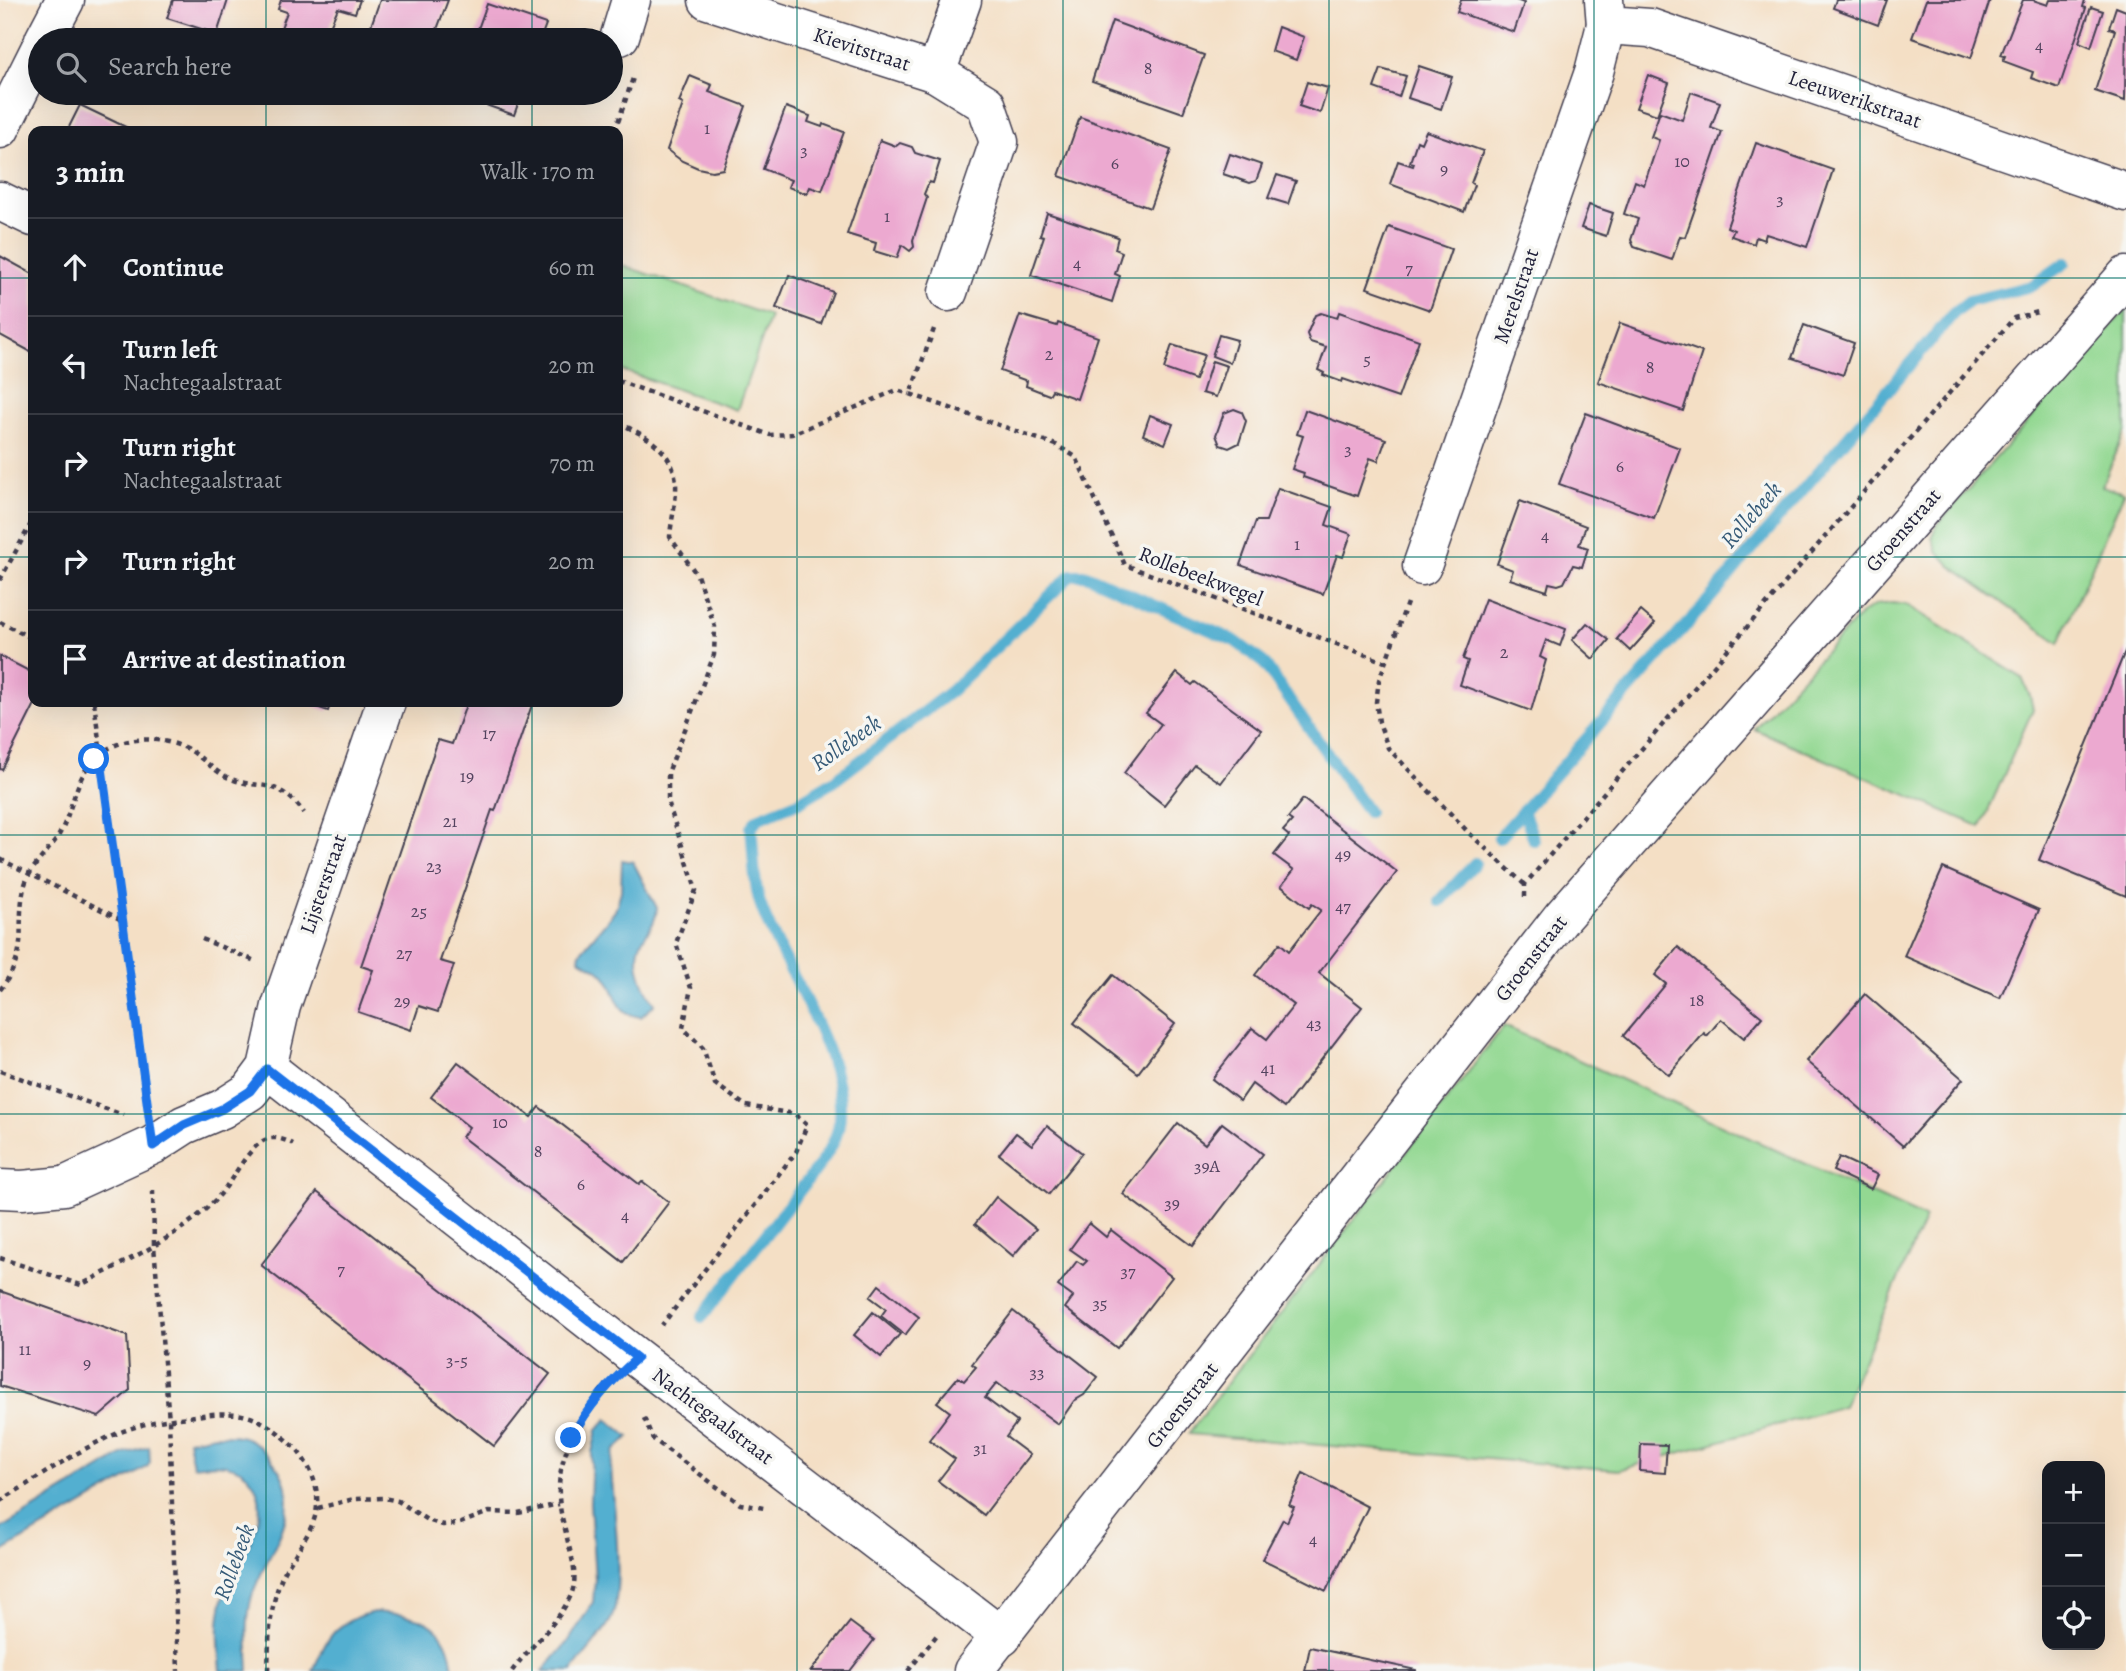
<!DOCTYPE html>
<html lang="en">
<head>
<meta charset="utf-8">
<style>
  body { margin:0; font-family:Alegreya,serif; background:#242831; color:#f1f3f6 }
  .controls { position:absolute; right:21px; bottom:21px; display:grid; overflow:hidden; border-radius:14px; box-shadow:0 7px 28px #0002 }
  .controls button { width:63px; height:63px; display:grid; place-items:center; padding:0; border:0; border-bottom:2px solid #363941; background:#171b24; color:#f1f3f6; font:35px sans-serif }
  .stop { position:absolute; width:21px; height:21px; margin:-16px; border:5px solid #1a73e8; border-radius:50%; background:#fff }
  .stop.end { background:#1a73e8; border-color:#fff; box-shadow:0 2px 7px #0008 }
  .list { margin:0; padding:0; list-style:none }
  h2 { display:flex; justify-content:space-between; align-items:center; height:91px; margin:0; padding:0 28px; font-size:30px }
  h2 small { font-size:23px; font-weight:400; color:#9ea1a6 }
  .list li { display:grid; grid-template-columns:46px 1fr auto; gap:21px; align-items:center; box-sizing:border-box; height:98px; padding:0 28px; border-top:2px solid #363941 }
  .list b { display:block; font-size:26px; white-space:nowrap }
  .list p { margin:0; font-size:23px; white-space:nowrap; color:#9ea1a6 }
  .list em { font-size:23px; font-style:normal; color:#9ea1a6 }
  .icon { flex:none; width:38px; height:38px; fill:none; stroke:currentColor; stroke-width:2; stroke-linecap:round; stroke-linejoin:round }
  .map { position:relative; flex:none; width:2126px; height:1671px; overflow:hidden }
  .search { position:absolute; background:#171b24; box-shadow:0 7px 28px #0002; left:28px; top:28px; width:595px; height:77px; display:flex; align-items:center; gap:18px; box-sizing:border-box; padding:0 24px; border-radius:38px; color:#9ea1a6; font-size:26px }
  .panel { position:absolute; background:#171b24; box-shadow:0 7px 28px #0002; left:28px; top:126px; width:595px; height:581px; border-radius:14px }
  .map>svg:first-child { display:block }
  .green { fill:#93d892; stroke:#5a7d66; stroke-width:2 }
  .water { fill:#52afd0; stroke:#3a6886; stroke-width:2 }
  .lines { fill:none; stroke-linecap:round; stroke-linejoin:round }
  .stream { stroke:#52afd0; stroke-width:12 }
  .building { fill:#eca9d0 }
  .minor-casing { stroke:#423e50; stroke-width:41 }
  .path { stroke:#423e50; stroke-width:4.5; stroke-dasharray:5 5; stroke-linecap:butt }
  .minor { stroke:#fff; stroke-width:38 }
  .route { stroke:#1a73e8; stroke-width:9 }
  .grid { fill:none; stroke:#0f766e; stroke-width:2; stroke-opacity:0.55 }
  .labels { text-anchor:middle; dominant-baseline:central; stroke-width:7; stroke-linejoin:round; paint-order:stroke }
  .number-label { font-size:18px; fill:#544460 }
  .street-label { font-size:21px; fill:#22223b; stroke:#f6f6f2 }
  .water-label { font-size:23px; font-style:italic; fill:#355a77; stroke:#f6f6f2 }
</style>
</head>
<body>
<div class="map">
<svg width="2126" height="1671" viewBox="0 0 2126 1671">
  <rect width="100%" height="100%" fill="#f6f6f2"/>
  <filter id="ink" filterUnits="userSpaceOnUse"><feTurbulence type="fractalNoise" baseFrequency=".0143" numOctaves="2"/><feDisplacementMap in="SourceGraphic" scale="14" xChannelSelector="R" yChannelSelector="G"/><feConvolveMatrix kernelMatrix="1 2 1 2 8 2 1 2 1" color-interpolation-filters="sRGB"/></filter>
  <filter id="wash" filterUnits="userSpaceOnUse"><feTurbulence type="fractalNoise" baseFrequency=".00686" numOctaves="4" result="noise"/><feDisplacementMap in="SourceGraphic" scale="28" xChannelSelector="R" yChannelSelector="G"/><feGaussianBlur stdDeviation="1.57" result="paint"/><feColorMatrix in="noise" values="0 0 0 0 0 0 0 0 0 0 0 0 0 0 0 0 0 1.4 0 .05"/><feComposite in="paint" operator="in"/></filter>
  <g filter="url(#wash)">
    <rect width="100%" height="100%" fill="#f4dfc5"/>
    <g class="green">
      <path d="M618,264L770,316L737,410L618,369Z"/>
      <path d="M2126,309V430L2102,486L2124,493L2059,643L1951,566L1937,551L1932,538L1938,524Z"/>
      <path d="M1892,603L1907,605L2022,678L2030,696L2033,709L1981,827L1754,729L1862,613L1876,605Z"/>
      <path d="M1504,1026L1925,1218L1843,1406L1619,1470L1188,1434Z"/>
    </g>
    <g class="water">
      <path d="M622,860L633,862L657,908C656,922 650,928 643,939C631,958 643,988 655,1004L641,1017C613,1014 619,991 603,974C597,967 587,964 579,959L580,953L615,911L621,891Z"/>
      <path d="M607,1419L629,1437L614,1451L611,1467C613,1500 625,1591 611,1619C604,1634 582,1656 572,1671H543L570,1639L593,1602L595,1579L590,1503L592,1452L597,1430Z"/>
      <path d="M214,1435C246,1435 249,1435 270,1458C313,1507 267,1549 252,1596C245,1620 248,1647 249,1671H221C219,1645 216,1621 224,1596C235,1561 277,1517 252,1481C238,1461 214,1463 193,1466L188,1440Z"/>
      <path d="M149,1447L150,1462L147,1467L0,1553V1529L124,1454Z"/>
      <path d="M374,1612C417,1615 449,1619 453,1671H313C328,1635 335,1622 374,1612Z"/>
    </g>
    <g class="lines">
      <g class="stream">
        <path d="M1523,810L1534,840"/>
        <path d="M1499,838L1712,596L1954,313L1969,301L2032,286L2065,263"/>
        <path d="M1440,901L1475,863"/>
        <path d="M702,1317L818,1167C826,1155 835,1143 838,1129C854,1062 780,966 760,903C753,883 754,851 751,828L757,819L799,802L834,781L951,691L1071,575H1086L1235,641L1263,662L1368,812"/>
      </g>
    </g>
    <g id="blocks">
      <g class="building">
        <path d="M173,0H228L217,34L167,18Z"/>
        <path d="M281,0H360L355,13L338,8L324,40H316L281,28L287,12L278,9Z"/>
        <path d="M380,0H448L433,40H366Z"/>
        <path d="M1461,0H1516L1524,3L1514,32L1457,12Z"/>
        <path d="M1836,0H1887L1878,25L1833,8Z"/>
        <path d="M1926,0H1990L1971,58L1912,38Z"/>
        <path d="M2023,0H2033L2048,5L2050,0H2085L2083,7L2086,8L2059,88L2031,78L2033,72L2003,61L2005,56L2001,55Z"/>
        <path d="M487,4L546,24L540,40H474Z"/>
        <path d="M2091,7L2103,11L2091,47L2079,42Z"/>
        <path d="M2116,7L2126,11L2125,101L2095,91L2115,30L2109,28Z"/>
        <path d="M1112,21L1204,55L1183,113L1092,81Z"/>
        <path d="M1278,27L1304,37L1296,60L1271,51Z"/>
        <path d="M1419,66L1452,77L1441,109L1408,98Z"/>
        <path d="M1381,69L1406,76L1399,97L1374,88Z"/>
        <path d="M1648,75L1669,83L1657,115L1636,108Z"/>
        <path d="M690,76L712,85L709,92L746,106L723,169L712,171L698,168L682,161L667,150L683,104L679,102Z"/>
        <path d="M1307,82L1328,88L1320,113L1299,106Z"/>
        <path d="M1691,92L1720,102L1711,128L1722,132L1685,237L1680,236L1672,260L1634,247L1631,240L1638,219L1624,214L1635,181L1644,185L1659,140L1651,137L1660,112L1682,120Z"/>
        <path d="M452,93H522L514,115Z"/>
        <path d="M80,105L134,131H67Z"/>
        <path d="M786,107L810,116L808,122L822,127L823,124L844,132L822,191L810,187L807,194L788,187L791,180L763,169Z"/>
        <path d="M1080,117L1171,150L1150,208L1059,176Z"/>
        <path d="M1426,131L1483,151L1471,183L1474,185L1464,212L1390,184L1398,161L1413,166L1414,163L1410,162L1417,141L1421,143Z"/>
        <path d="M880,140L896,146L900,143L912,147L915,153L940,161L933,183L929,182L924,194L927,198L913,240L914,247L910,251L902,245L897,258L874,251L876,243L847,234Z"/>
        <path d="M1756,143L1833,170L1807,247L1766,234L1764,240L1756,237L1754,244L1731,236L1734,230L1727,227Z"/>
        <path d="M1230,154L1262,165L1256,181L1250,183L1223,174Z"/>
        <path d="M1277,175L1296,181L1288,204L1268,198Z"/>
        <path d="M1589,205L1613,213L1606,236L1581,228Z"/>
        <path d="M1047,213L1118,237L1115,249L1122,252L1115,274L1120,276L1112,302L1031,275L1044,236L1040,235Z"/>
        <path d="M1389,227L1451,249L1430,310L1367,288Z"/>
        <path d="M0,256L33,274V353L0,335Z"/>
        <path d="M789,275L833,292L821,324L776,308Z"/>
        <path d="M1339,312L1419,340L1398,398L1343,379L1342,382L1323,375L1324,373L1318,370L1326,347L1310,342L1307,334L1315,315L1321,313L1337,318Z"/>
        <path d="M1020,315L1057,326L1058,323L1098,337L1077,399L1052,390L1049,395L1026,386L1027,381L1000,371Z"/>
        <path d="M1620,323L1702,352L1683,411L1598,382Z"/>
        <path d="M1804,325L1854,343L1843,375L1792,358Z"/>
        <path d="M1219,335L1237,340L1230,363L1212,356Z"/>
        <path d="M1172,345L1204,355L1195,380L1164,369Z"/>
        <path d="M1212,361L1227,366L1216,397L1202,393Z"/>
        <path d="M1234,409L1242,412L1246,421L1239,443L1229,448L1220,445L1216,435L1224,413Z"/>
        <path d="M1305,410L1386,439L1378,461L1370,458L1357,496L1303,477L1304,473L1292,469L1303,436L1297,434Z"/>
        <path d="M1586,413L1680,448L1654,518L1559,484Z"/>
        <path d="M1150,415L1173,424L1165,444L1143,435Z"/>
        <path d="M1278,488L1332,507L1326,525L1351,534L1343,557L1337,555L1323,594L1240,565L1256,521H1266Z"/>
        <path d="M1520,501L1586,526L1579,545L1588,548L1582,567L1573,565L1564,583L1558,585L1549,583L1547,591L1510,579L1513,570L1497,564Z"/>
        <path d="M1485,599L1566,629L1560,646L1546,640L1540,657L1546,660L1531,711L1460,685L1468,661L1463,659Z"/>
        <path d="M1641,611L1655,623L1630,651L1617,639Z"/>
        <path d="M1587,623L1609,640L1593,659L1572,640Z"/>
        <path d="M2126,649V896L2039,860Z"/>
        <path d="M0,656L33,673V702H36L2,770L0,769Z"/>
        <path d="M1177,673L1192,685L1195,682L1261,730L1221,783L1195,765L1164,805L1124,773L1161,724L1146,713Z"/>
        <path d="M302,702H331L328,711Z"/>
        <path d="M467,702H533L495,811L492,810L440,961L454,965L438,1012L419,1006L411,1030L358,1012L373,970L361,966L438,740L452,744Z"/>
        <path d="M1303,799L1397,872L1319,973L1362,1007L1284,1108L1252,1084L1240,1101L1212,1079L1252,1028L1267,1039L1294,1005L1255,975L1280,943L1289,951L1321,910L1312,904L1309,908L1281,886L1294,870L1274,855L1289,836L1283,831L1292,821L1288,818Z"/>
        <path d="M1943,868L2039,910L2000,998L1904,956Z"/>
        <path d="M1678,947L1762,1017L1744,1038L1721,1019L1707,1036L1704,1033L1669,1075L1623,1036L1666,984L1655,975Z"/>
        <path d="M1113,975L1175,1024L1138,1073L1074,1023Z"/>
        <path d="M1865,994L1963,1079L1903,1146L1806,1061Z"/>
        <path d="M458,1062L531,1117L539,1107L639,1184L642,1181L669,1202L623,1262L462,1137L469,1127L431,1097Z"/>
        <path d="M1178,1123L1205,1144L1222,1123L1263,1154L1193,1246L1123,1194Z"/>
        <path d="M1047,1126L1082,1153L1049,1194L999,1154L1016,1133L1032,1145Z"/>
        <path d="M1839,1157L1878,1175L1871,1189L1833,1171Z"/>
        <path d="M317,1192L550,1374L494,1446L261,1265Z"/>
        <path d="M996,1197L1036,1229L1013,1256L975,1224Z"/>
        <path d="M1089,1223L1106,1237L1111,1230L1172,1277L1117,1348L1065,1308L1073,1297L1058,1286L1077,1261L1083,1265L1087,1261L1070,1249Z"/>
        <path d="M879,1285L919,1317L905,1335L881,1316L886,1309L870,1297Z"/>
        <path d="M0,1291L127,1336L130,1390L99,1417L0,1386Z"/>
        <path d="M1013,1311L1098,1377L1084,1395L1074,1401L1058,1424L1014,1392L1010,1393L997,1383L985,1398L1017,1422L1006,1437L1030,1455L984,1515L938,1481L955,1459L929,1440L950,1412L937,1402L958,1377L964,1381L976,1367L972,1364Z"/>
        <path d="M873,1312L900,1334L881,1357L854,1335Z"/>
        <path d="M1641,1444L1667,1445L1665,1473L1640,1471Z"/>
        <path d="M1303,1473L1368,1507L1326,1591L1262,1559L1283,1519L1287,1522L1294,1507L1289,1505Z"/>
        <path d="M850,1622L874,1640L850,1671H811Z"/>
        <path d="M1310,1647L1416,1670V1671H1305Z"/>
      </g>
    </g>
  </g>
  <g filter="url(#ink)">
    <use href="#blocks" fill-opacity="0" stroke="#423e50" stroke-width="2"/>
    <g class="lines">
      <g class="minor-casing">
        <g id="minor">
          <path d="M708,0L936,73L986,104L999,142L948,292"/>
          <path d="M1604,0L1606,25L1650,28L2126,192"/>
          <path d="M620,36L631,0"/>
          <path d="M44,40L65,0"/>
          <path d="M936,73L962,0"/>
          <path d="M0,129L40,49"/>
          <path d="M0,201L33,217"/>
          <path d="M1422,566L1594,72L1606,25"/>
          <path d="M267,1068L637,1358L1002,1637"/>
          <path d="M0,1189L22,1190L64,1186L153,1145L184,1125L222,1109L250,1091L267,1068L281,1006L386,702"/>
          <path d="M973,1671L1562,917L2126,276"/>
        </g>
      </g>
      <g class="path">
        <path d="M615,131L634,75"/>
        <path d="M934,329L910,394L1056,445L1076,457L1125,565L1385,662"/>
        <path d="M618,381L770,435L792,434L897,390L910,394"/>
        <path d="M618,423C644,434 674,450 676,483C677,500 671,520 670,537L697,575L715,627L714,655L668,773V802L696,890L676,943L691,988L683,1028L703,1048L715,1084L746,1106L795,1114L807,1125L796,1152L662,1325"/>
        <path d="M0,580L33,520"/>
        <path d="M1407,603L1379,680L1376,702L1379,722L1388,748L1469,833L1524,884"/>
        <path d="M0,622L33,639"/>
        <path d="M94,702L147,1101"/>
        <path d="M0,859L122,920"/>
        <path d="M1525,897V884L2014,318L2038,312"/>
        <path d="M202,939L255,961"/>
        <path d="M0,990C31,949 15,931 24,888C29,867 48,853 59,835C70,815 74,790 85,771C106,736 152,733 186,748C198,754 209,766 220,773C254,795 273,771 304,813"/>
        <path d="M0,1071L123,1115"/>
        <path d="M153,1190L154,1246L169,1420L178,1671"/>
        <path d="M0,1258L81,1285C127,1260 182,1236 218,1197C232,1182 248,1146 267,1139C276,1136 285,1140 293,1144"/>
        <path d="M644,1418L653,1439L740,1504L764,1508"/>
        <path d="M0,1501C46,1474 93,1437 146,1424C160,1420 174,1419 188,1417C231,1411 252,1409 287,1440C305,1456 319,1480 317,1505C316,1530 292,1555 282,1577C269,1607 269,1639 268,1671"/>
        <path d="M318,1508L354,1499L384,1498L398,1501L427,1520L443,1525L458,1524L489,1512L518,1513L559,1504"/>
        <path d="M512,1671C530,1646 558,1624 571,1595C579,1576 571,1556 567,1538C565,1527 561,1517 560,1506C553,1461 579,1419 606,1385"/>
        <path d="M908,1671L937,1635"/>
      </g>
      <use href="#minor" class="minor"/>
    </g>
  </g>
  <g class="lines" filter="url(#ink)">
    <path class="route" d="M94,759L100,753L153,1146L184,1125L222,1109L250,1091L267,1069L637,1358C609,1383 589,1405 571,1438"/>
  </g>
  <path class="grid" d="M266,0V40M532,0V40M797,0V1671M1063,0V1671M1329,0V1671M1594,0V1671M1860,0V1671M266,93V131M532,93V131M0,278H33M618,278H2126M0,557H33M618,557H2126M266,702V1671M532,702V1671M0,835H2126M0,1114H2126M0,1392H2126"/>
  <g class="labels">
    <g class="number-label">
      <text x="2039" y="45">4</text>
      <text x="1148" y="68">8</text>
      <text x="707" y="128">1</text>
      <text x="804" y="150">3</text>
      <text x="1682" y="161">10</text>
      <text x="1115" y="163">6</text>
      <text x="1444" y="169">9</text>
      <text x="1780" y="199">3</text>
      <text x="887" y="216">1</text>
      <text x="1077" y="263">4</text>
      <text x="1409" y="268">7</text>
      <text x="1049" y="354">2</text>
      <text x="1367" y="359">5</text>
      <text x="1650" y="367">8</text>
      <text x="1348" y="449">3</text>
      <text x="1620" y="466">6</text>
      <text x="1545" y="535">4</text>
      <text x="1297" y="544">1</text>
      <text x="1504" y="652">2</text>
      <text x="489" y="733">17</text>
      <text x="467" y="776">19</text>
      <text x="450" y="821">21</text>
      <text x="1343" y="854">49</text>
      <text x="434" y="866">23</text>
      <text x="1343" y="906">47</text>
      <text x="419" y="911">25</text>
      <text x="404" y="953">27</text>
      <text x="1697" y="1000">18</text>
      <text x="402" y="1001">29</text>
      <text x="1314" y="1023">43</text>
      <text x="1268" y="1068">41</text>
      <text x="500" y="1122">10</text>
      <text x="538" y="1151">8</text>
      <text x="1207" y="1166">39A</text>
      <text x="581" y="1184">6</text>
      <text x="1172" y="1203">39</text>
      <text x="625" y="1215">4</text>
      <text x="341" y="1269">7</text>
      <text x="1128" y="1271">37</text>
      <text x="1100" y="1303">35</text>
      <text x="25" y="1349">11</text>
      <text x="457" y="1360">3-5</text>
      <text x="87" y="1363">9</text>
      <text x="1037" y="1372">33</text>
      <text x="980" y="1448">31</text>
      <text x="1313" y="1539">4</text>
    </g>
    <g class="street-label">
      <text transform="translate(862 49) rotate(18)">Kievitstraat</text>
      <text transform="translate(1855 99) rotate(19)">Leeuwerikstraat</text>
      <text transform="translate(1516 296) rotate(-71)">Merelstraat</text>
      <text transform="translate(1903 530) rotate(-49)">Groenstraat</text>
      <text transform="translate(1201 576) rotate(21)">Rollebeekwegel</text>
      <text transform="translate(323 884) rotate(-71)">Lijsterstraat</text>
      <text transform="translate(1531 958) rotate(-52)">Groenstraat</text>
      <text transform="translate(1182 1405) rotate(-52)">Groenstraat</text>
      <text transform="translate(713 1416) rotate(37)">Nachtegaalstraat</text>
    </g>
    <g class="water-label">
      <text transform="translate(1751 515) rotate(-49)">Rollebeek</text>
      <text transform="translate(846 743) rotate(-35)">Rollebeek</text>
      <text transform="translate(234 1562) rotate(-70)">Rollebeek</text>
    </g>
  </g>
</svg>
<div class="controls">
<button>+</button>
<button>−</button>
<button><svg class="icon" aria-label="locate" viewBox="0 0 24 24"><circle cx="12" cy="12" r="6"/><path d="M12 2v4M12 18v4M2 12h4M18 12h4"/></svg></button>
</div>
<div class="stop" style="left:94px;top:759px"></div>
<div class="stop end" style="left:571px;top:1438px"></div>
<div class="search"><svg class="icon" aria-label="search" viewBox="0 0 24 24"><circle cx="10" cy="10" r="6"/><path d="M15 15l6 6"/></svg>Search here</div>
<section class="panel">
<h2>3 min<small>Walk · 170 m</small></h2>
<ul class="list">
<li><svg class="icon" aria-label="ahead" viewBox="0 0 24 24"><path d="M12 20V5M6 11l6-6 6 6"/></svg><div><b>Continue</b></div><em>60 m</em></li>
<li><svg class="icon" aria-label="left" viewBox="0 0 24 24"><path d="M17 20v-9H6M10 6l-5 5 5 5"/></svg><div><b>Turn left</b><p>Nachtegaalstraat</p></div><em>20 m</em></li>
<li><svg class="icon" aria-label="right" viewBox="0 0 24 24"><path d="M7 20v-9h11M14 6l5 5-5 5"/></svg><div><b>Turn right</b><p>Nachtegaalstraat</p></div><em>70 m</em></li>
<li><svg class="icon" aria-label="right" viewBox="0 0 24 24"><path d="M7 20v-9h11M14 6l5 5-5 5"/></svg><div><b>Turn right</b></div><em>20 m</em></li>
<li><svg class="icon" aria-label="arrive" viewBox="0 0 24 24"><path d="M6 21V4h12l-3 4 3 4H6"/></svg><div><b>Arrive at destination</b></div></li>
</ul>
</section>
</div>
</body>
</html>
